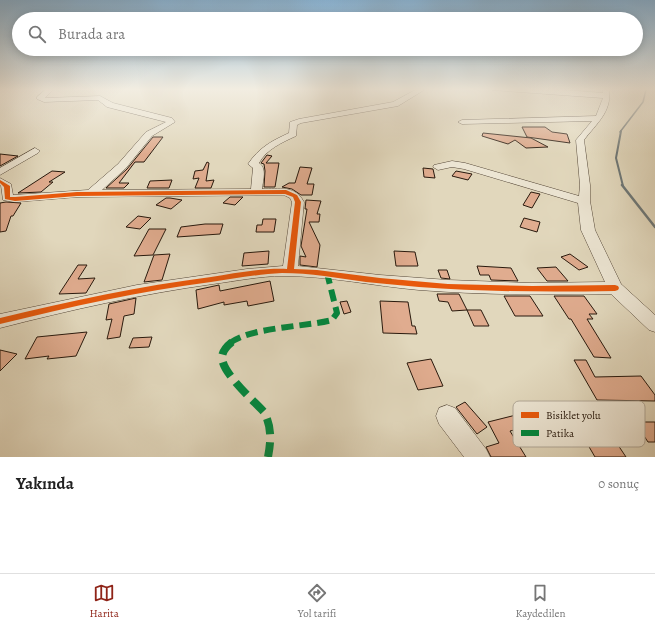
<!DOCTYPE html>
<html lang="tr">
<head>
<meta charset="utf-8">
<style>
  body { margin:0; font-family:Alegreya,serif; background:#f2f2f2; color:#222 }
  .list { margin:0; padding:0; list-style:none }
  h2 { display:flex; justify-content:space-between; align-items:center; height:52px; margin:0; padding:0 16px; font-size:17px }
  h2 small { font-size:13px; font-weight:400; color:#767676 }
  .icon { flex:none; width:22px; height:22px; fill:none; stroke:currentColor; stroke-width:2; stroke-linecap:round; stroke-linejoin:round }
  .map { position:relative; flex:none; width:655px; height:457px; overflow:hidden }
  .search { position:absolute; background:#fff; box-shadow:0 2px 10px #0003; left:12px; right:12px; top:12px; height:44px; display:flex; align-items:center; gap:10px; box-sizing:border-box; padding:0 14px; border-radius:22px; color:#767676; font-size:15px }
  .sheet { height:116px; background:#fff }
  nav { display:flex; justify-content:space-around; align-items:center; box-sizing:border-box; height:56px; border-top:1px solid #e0e0e0; background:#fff; font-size:11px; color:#767676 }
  nav a { display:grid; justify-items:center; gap:2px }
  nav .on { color:#8f2418 }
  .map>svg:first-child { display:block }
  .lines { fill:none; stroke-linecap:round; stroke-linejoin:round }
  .stream-far2 { stroke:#6d7777; stroke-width:1.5 }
  .stream-far1 { stroke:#6d7777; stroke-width:2 }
  .stream { stroke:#6d7777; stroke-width:2.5 }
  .building { fill:#e0ac8f; stroke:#28190d }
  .minor-casing { stroke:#564839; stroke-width:1 }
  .minor { fill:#ece5d3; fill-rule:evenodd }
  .quiet-far1 { stroke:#00873e; stroke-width:6; stroke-dasharray:12 6; stroke-linecap:butt }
  .quiet { stroke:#00873e; stroke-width:8; stroke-dasharray:16 8; stroke-linecap:butt }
  .cycleway-casing { stroke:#ece5d3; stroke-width:2 }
  .cycleway { fill:#e8590c; fill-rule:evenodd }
  .key { fill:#ece5d3; stroke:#b1a898; stroke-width:1 }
  .key-label { font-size:11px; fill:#28190d }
</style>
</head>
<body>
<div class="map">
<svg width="655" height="457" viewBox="0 0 655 457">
  <rect width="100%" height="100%" fill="#e1d7bc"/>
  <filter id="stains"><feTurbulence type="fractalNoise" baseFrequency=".005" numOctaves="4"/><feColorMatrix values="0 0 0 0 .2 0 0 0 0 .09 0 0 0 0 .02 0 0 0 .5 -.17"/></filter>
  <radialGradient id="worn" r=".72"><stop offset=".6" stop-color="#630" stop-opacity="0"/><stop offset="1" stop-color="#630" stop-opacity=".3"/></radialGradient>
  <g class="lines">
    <path class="stream-far2" d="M620,132L643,102L646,90"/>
    <path class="stream-far1" d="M621,131L616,158L623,186"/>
    <path class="stream" d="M622,185L655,227"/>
  </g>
  <g class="building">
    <path d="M522,127H545L552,132L567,134L570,143L527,137Z"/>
    <path d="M483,133L531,138L548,147L526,148L515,140L508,144L482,136Z"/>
    <path d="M153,137H163L144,162H135L119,183H129L124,188H106L127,169Z"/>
    <path d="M0,154L18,156L0,166Z"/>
    <path d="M267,155L272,156L266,163H279L275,187H264L265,171L264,164L261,163Z"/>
    <path d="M207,162L209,163L206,181L214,180L211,188H195L199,178L193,179L195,171L203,170Z"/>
    <path d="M300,167L312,168L307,184H314L312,195H301L292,189L282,187L289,183H295Z"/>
    <path d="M423,168L433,169L435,178L424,177Z"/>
    <path d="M52,171L65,172L49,182H53L41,192L18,193Z"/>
    <path d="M456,171L472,174L468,180L452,176Z"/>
    <path d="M172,180L169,188H147L150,181Z"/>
    <path d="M531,192L540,194L532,208L523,205Z"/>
    <path d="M230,197H243L235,205L223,203Z"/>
    <path d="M166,198H170L182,200L171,209L156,205Z"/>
    <path d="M306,200L321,201L317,214H320L319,222H309L320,245L317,267L300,265V256L306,257L301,246L307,209H305Z"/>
    <path d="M6,202L21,203L13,216H11L6,231L0,232V203Z"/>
    <path d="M138,216L151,218L140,229L126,227Z"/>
    <path d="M524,218L540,222L537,232L520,227Z"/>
    <path d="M263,219H276L274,232H256L257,225H262Z"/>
    <path d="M205,224H223L220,234L177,237L181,227Z"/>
    <path d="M149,229H166L153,255L134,256Z"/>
    <path d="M269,251L268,264L242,266L244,253Z"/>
    <path d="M394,251L415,252L418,266H396Z"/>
    <path d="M170,254L162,280L144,282L154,255Z"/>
    <path d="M570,254L588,267L579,270L561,257Z"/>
    <path d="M78,265H87L78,279L95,278L86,293L59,294Z"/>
    <path d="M477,266L511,268L518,281L491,280L489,275H480Z"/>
    <path d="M556,267L568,281H547L537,268Z"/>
    <path d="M438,270H447L450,279L441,278Z"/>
    <path d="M270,281L274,301L248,306L247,301L224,305V302L198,309L196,290L219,285L220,291Z"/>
    <path d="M437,294H459L467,310H481L489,326H474L467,310L452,311L448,302L439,301Z"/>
    <path d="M504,296H530L543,316H515Z"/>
    <path d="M554,296H584L597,314H589L593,319H587L611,358L594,357L571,319H569Z"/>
    <path d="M136,298L134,314L124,316L120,337L107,339L112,319L106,320L109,304Z"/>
    <path d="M347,301L351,312L344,314L340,302Z"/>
    <path d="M380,301L408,302L412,326H415L417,334L383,333Z"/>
    <path d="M87,332L76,356L47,359L49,356L25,359L37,337Z"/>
    <path d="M152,337L149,347L129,348L133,338Z"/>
    <path d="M0,350L17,354L0,371Z"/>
    <path d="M431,359L443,386L418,390L407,363Z"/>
    <path d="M574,360H586L595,377L641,376L655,395V401L597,400Z"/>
    <path d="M465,402L487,427L477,434L456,407Z"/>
    <path d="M524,413L532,426L510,431L526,457H491L486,447L499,443L488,422Z"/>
    <path d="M635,422H655V442H648Z"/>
    <path d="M616,442L626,457H595L588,445Z"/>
  </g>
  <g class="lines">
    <g class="minor-casing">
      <g id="minor">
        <path d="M45,90H53L45,98L100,96L113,103L172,118L175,122L152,136L126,168L102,190L251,189L253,168L248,164C259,148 271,141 289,133L290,122L299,119L393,102L415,90H424L398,106L301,123L297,125L296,136C281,143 267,149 259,163C267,168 263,180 262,189C279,189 295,185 304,202L298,266L380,275L448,280L532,283L605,282L581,230L578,203L464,169L452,167L438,170L433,167L434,165L452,161L465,163L579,196L580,185L576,140L592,121L462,124L458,122L462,120L596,116L603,98L492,90H566L603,93V90H609C612,112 596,124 584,140L590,185V201L595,230L621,284L655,315V332L649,330L611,294C547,295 483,295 419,290C374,286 329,276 283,276C260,276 236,281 213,284C141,294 70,310 0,328V314L137,285L247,269L283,266L292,202L290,198L284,195L77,197L15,202L3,200L0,178L11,184L13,195L88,190L118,164L146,132L166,122L107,107L98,100L44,102L37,99V97Z"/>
        <path d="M35,148L40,151L38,153L0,175V168Z"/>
        <path d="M447,405L455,408L486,449L490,457H464L439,424L436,416L439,408Z"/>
      </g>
    </g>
    <use href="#minor" class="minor"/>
    <path class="quiet-far1" d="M230,343C251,327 305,327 332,320L337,313L327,273"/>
    <path class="quiet" d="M232,342C227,346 222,351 222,358C223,374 253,400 264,412C272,427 271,441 268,457"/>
    <g class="cycleway-casing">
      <path id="cycleway" d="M0,180L10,186V197H15L77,192L286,190L297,195L301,202L294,269L317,270L380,278L448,284L532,286L615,285L618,286L619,288L618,290L615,291C550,292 484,292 419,287C401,285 383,284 366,282C338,278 310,273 282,273C258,274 234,279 211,282C140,291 70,307 0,324V318C70,301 140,286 211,277C236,273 262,268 287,269L295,202L293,197L285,194L77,196L15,201L5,199L4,187L0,183Z"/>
    </g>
    <use href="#cycleway" class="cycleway"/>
  </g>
  <linearGradient id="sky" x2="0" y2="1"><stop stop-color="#89b5d7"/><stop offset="0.58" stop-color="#f2ede1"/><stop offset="1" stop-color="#f2ede1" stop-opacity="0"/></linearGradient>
  <rect width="655" height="154" fill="url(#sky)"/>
  <rect x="513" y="401" width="132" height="46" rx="6" class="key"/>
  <rect x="521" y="412" width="18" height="6" fill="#e8590c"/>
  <rect x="521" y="430" width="18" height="6" fill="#00873e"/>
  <g class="key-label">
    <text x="546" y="419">Bisiklet yolu</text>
    <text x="546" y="437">Patika</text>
  </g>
  <rect width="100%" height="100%" filter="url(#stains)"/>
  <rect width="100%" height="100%" fill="url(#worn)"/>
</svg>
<div class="search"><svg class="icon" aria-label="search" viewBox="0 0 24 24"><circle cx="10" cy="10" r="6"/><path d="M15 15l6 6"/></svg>Burada ara</div>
</div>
<section class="sheet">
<h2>Yakında<small>0 sonuç</small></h2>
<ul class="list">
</ul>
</section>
<nav>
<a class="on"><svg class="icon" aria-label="map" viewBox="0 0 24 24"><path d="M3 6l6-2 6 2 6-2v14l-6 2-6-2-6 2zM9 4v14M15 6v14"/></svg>Harita</a>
<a><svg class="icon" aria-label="directions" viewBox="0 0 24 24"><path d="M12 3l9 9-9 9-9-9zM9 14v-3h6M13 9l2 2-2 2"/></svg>Yol tarifi</a>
<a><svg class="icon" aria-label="saved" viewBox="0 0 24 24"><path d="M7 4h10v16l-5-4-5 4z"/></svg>Kaydedilen</a>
</nav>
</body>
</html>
